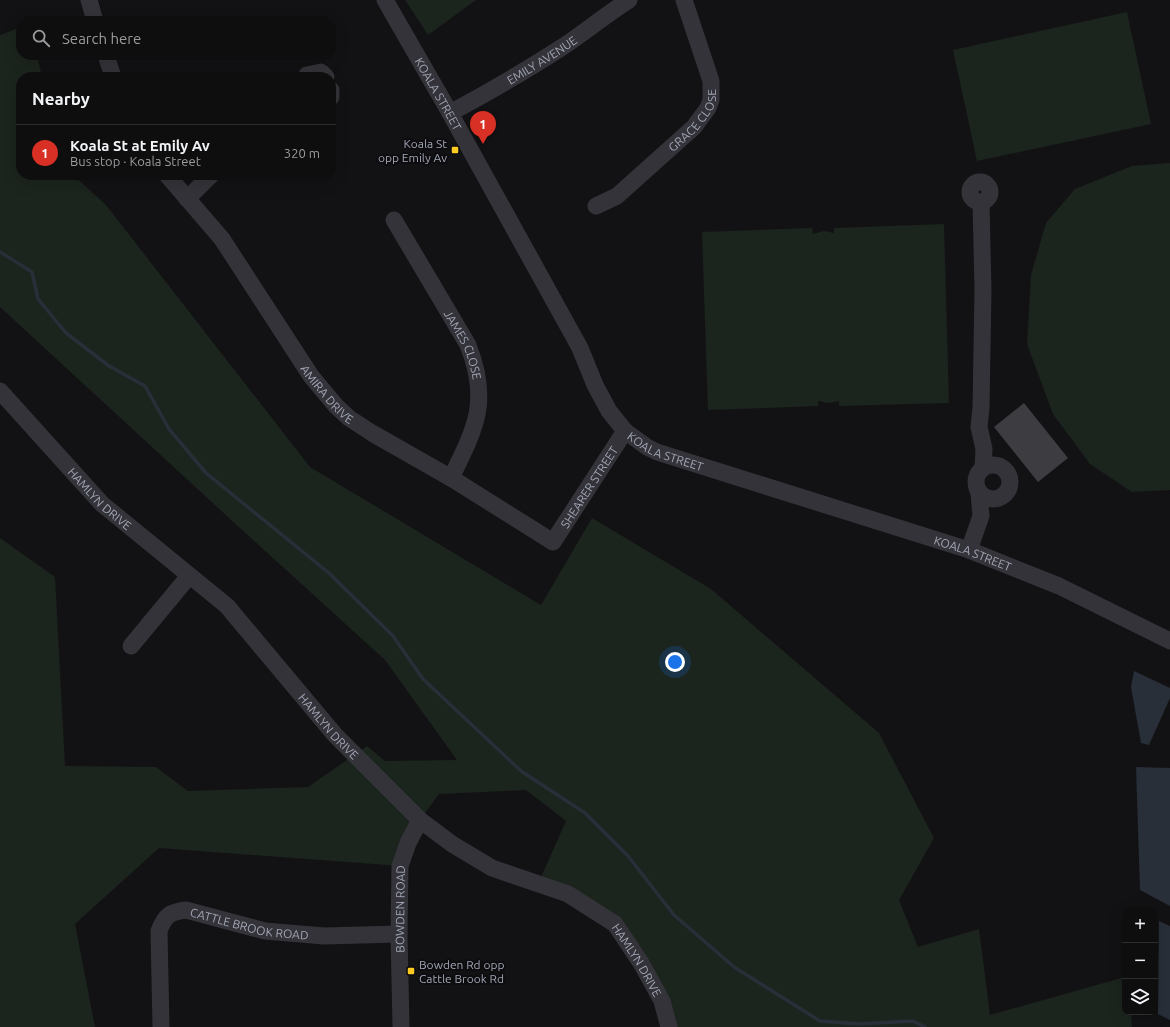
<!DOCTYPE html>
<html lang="en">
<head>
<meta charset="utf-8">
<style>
  body { margin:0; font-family:Ubuntu,sans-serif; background:#171718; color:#f1f3f6 }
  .controls { position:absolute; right:12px; bottom:12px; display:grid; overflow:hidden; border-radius:8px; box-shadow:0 4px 16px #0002 }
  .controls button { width:36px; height:36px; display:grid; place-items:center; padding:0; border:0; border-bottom:1px solid #2e2e2f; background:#0e0e0f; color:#f1f3f6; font:20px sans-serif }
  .you { position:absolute; left:675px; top:662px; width:14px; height:14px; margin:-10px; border:3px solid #fff; border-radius:50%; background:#1a73e8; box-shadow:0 0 0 6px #1a73e833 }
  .badge { display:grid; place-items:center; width:26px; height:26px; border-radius:50%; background:#d93025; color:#fff; font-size:13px; font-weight:700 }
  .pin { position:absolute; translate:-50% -33px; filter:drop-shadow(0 1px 2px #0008) }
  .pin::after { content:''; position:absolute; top:21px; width:14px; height:12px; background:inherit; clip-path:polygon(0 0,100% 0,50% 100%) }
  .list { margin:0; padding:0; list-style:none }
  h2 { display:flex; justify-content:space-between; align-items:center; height:52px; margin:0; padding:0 16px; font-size:17px }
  h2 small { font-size:13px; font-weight:400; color:#9b9c9e }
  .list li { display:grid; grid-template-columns:26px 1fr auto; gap:12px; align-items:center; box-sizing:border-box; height:56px; padding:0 16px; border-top:1px solid #2e2e2f }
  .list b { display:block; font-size:15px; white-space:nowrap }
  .list p { margin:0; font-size:13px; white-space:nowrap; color:#9b9c9e }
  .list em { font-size:13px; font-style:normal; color:#9b9c9e }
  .icon { flex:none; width:22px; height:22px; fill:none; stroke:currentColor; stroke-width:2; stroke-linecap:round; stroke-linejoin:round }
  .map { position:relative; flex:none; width:1170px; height:1027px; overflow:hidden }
  .search { position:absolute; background:#0e0e0f; box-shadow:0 4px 16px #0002; left:16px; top:16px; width:320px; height:44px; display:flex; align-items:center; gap:10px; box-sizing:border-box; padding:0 14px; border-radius:16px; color:#9b9c9e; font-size:15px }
  .panel { position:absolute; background:#0e0e0f; box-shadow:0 4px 16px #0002; left:16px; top:72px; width:320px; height:108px; border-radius:16px }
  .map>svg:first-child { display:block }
  .green { fill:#1c241e }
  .water { fill:#282f38 }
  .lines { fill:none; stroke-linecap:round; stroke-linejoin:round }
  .stream { stroke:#282f38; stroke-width:3.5 }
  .building { fill:#3c3c41 }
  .minor { stroke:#333339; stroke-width:17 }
  .poi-dot { fill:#fcca21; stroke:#0d0d0f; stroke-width:1.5 }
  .labels { text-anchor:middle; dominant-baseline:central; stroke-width:4; stroke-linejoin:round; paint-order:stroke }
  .street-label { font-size:12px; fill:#a2a6b5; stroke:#0d0d0f }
  .poi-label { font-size:12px; fill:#a2a6b5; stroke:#0d0d0f; text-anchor:end }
</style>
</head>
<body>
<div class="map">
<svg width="1170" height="1027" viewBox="0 0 1170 1027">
  <rect width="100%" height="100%" fill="#121214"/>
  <g class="green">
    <path d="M405,0H476L428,35Z"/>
    <path d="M1127,12L1151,124L977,161L953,50Z"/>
    <path d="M21,27V55H37L42,77H21V175H73L106,205L310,467L541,605L592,518L711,589L879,733L934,838L899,900L918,947L979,929L990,1015L1125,977V1012H1131L1132,1027H669L615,924L538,884L566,821L526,790L439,794L420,820L400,866L159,848L75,924L95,1027H0V538L55,577L65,766L156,767L188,791L308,787L367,746L385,761L457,760L385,660L241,529L0,307V35Z"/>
    <path d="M1170,163V490L1132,492L1090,464L1053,414L1027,344L1031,275L1046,223L1075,189L1132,166Z"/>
    <path d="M944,224L949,403L839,406V401L829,403L818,401V406L708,410L702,232L812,228L813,234L824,231L834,233V228Z"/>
  </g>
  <g class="water">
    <path d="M1134,671L1170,688V698L1149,745L1141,743L1131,687Z"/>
    <path d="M1136,767L1170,768V906L1140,890Z"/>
    <path d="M1159,921L1170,926V1020L1158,1014Z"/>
  </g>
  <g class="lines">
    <path class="stream" d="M0,252L32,272L38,299L66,333L109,366L145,386L169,429L206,473L330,574L393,636L423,679L521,771L585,813L628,856L674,915L734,967L820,1021L859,1024L913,1021L925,1027"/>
  </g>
  <path class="building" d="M1024,403L1068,458L1038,482L994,427Z"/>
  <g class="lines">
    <g class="minor">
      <path d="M89,0L95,21"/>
      <path id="s1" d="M385,0L450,113L580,348L595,385L609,411L625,431L647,447L657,452L969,550L1059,586L1170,641"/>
      <path d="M106,55L113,77"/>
      <path d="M306,77L307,75L321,72L326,77"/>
      <path d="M331,90V97"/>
      <path id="s2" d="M450,113C489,92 527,70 564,46C586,31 607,14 629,0"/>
      <path id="s3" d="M167,175L222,239L311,376L336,406L349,418L372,433L451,478L553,542L625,431"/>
      <circle cx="980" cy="192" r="10"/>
      <path d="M187,199L211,175"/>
      <path d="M981,202L983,290L981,408L979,427L984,449L983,468"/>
      <path id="s4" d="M596,206L617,196L694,127L708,108L711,100V81L684,0"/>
      <path id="s5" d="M394,220L468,345C490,401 476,427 451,478"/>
      <path id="s6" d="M0,391L102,504L227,606L335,735L420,820L452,844L492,868L568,894L615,924L641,963L662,1001L669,1027"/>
      <circle cx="993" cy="482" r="17"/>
      <path d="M969,550L981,516L979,493"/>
      <path d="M131,646L189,576"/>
      <path id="s7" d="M161,1027L159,931C165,915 170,912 186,910L265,931L324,936L399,934"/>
      <path id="s8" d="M401,1027L399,934L400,866L408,843L420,820"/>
    </g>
  </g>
  <g class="poi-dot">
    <rect x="451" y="146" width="8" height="8" rx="2"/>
    <rect x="407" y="967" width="8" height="8" rx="2"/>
  </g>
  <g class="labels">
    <g class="street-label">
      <text stroke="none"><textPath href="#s2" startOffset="106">EMILY AVENUE</textPath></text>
      <text stroke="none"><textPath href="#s1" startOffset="108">KOALA STREET</textPath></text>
      <text stroke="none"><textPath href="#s4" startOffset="132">GRACE CLOSE</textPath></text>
      <text stroke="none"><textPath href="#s5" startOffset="143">JAMES CLOSE</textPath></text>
      <text stroke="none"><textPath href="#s3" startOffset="272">AMIRA DRIVE</textPath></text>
      <text stroke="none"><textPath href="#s1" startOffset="540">KOALA STREET</textPath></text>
      <text stroke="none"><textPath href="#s3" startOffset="609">SHEARER STREET</textPath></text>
      <text stroke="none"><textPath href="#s6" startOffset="147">HAMLYN DRIVE</textPath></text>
      <text stroke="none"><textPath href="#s1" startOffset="864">KOALA STREET</textPath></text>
      <text stroke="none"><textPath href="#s6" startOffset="471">HAMLYN DRIVE</textPath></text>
      <text stroke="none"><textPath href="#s8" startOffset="118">BOWDEN ROAD</textPath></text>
      <text stroke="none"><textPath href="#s7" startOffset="198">CATTLE BROOK ROAD</textPath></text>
      <text stroke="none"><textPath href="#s6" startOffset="867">HAMLYN DRIVE</textPath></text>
    </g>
    <g class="poi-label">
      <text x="447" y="143">Koala St<tspan x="447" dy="14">opp Emily Av</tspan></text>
      <text x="419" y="964" text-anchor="start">Bowden Rd opp<tspan x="419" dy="14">Cattle Brook Rd</tspan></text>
    </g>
  </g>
</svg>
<div class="controls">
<button>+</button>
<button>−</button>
<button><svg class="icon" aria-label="layers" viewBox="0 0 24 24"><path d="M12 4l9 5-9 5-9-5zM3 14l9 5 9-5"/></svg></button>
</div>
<div class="you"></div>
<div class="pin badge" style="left:483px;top:144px">1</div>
<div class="search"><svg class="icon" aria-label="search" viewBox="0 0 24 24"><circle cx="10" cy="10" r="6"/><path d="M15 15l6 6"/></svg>Search here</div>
<section class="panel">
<h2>Nearby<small></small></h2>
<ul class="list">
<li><span class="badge">1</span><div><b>Koala St at Emily Av</b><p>Bus stop · Koala Street</p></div><em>320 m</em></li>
</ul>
</section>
</div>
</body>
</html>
